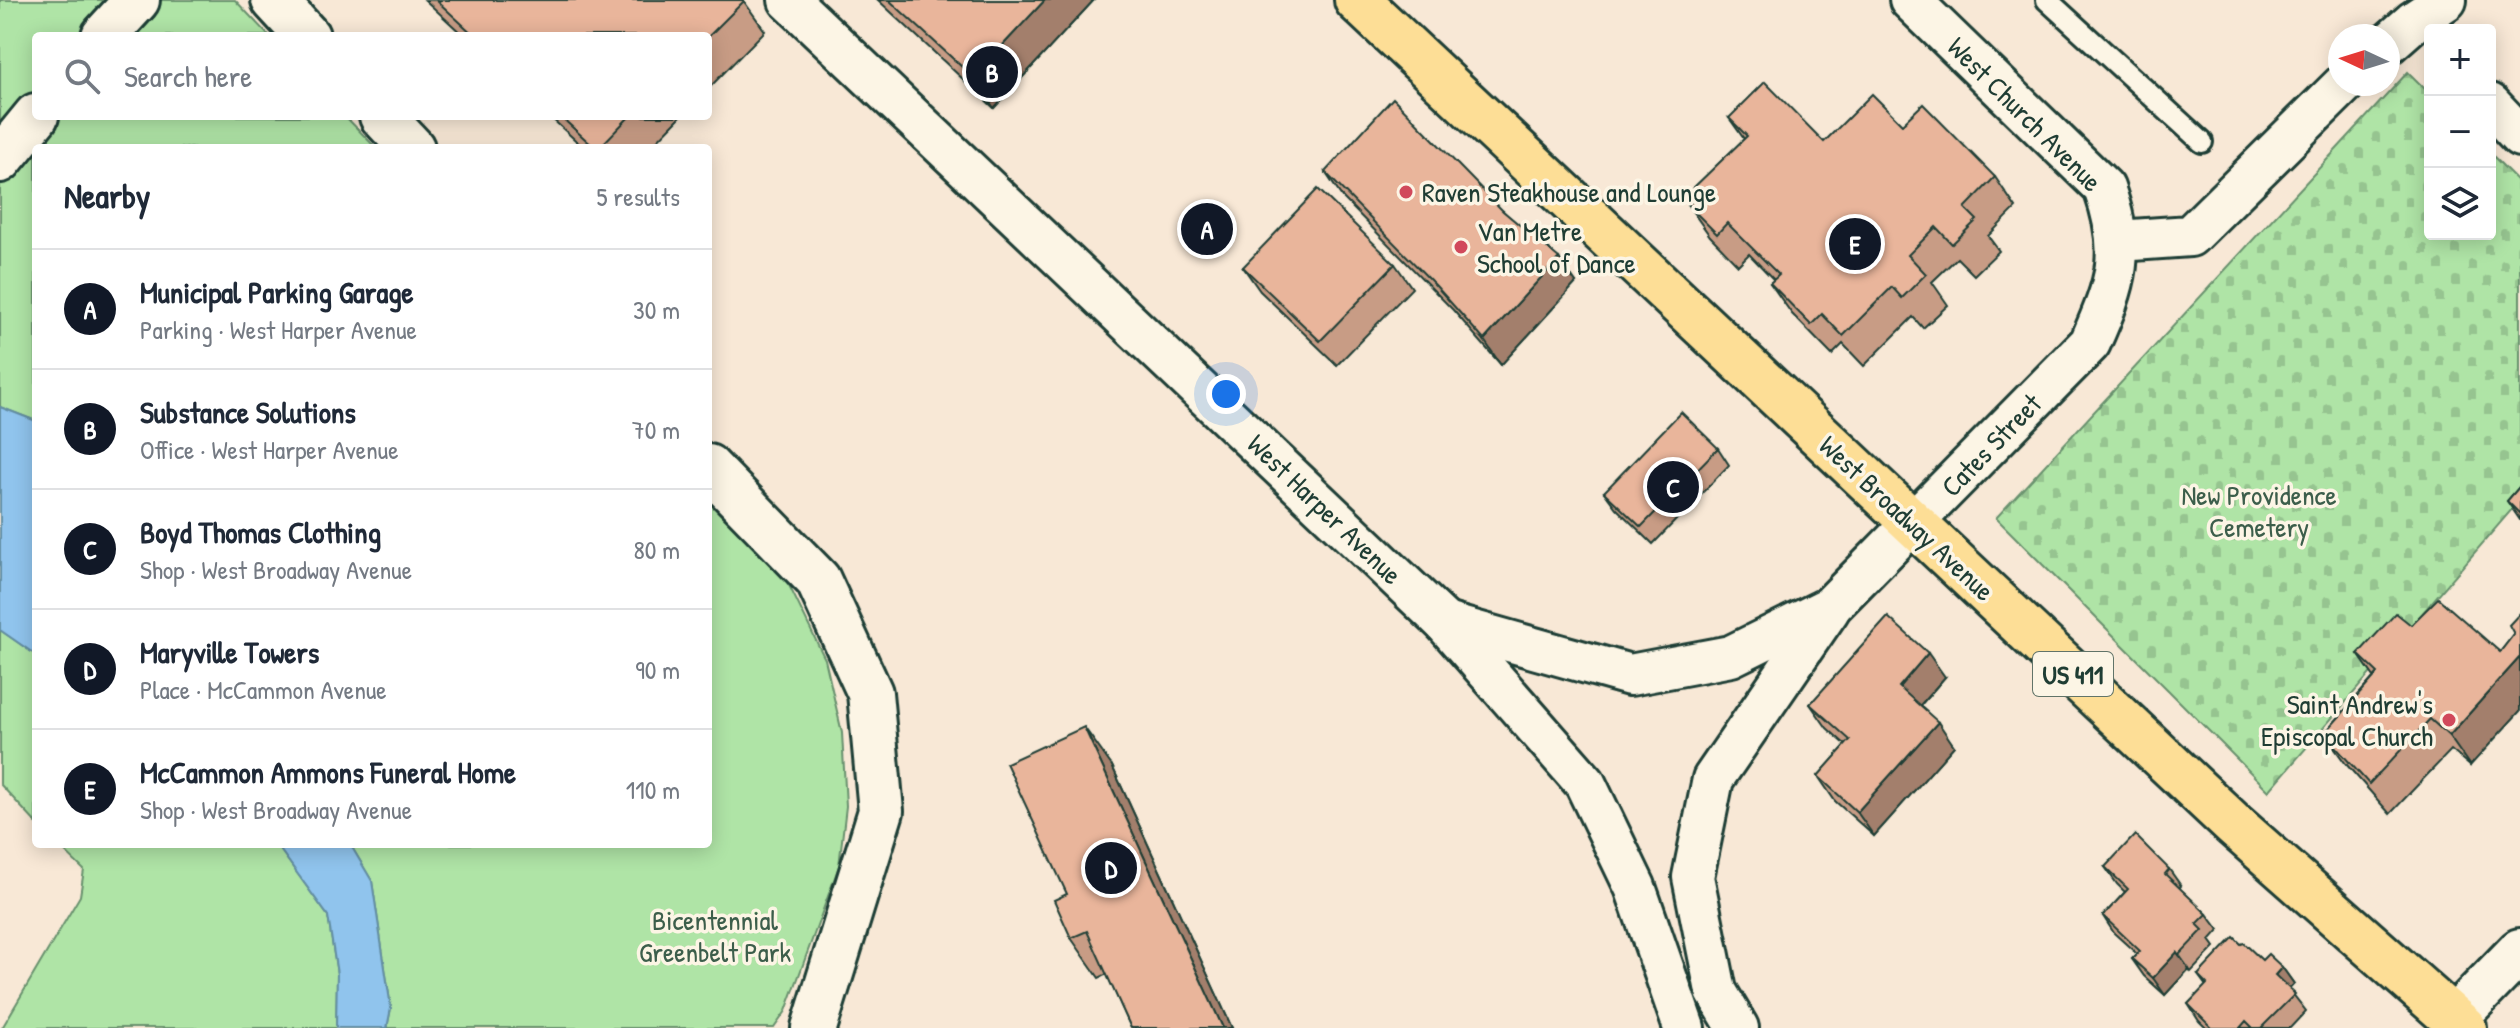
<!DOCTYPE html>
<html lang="en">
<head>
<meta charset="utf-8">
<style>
  body { margin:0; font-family:"Patrick Hand",sans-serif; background:#f2f2f3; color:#1f2937 }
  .controls { position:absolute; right:24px; top:24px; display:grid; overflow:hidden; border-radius:8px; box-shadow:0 4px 20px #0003 }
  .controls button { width:72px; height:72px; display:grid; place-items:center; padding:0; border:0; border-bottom:2px solid #e0e1e3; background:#fff; color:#1f2937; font:40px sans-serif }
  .compass { position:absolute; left:2328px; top:24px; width:72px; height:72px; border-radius:50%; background:#fff; box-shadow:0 4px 20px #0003; rotate:274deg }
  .you { position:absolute; left:1226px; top:394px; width:28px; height:28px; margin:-20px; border:6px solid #fff; border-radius:50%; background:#1a73e8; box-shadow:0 0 0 12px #1a73e833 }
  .badge { display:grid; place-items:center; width:52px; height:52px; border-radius:50%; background:#111827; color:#fff; font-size:26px; font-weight:700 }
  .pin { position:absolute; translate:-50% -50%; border:4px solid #fff; box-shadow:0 2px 8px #0006 }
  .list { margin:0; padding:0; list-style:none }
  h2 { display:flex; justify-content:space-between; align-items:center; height:104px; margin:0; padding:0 32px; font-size:34px }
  h2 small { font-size:26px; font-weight:400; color:#747a83 }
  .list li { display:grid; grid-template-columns:52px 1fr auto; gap:24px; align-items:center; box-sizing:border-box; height:120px; padding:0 32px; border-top:2px solid #e0e1e3 }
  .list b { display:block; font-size:30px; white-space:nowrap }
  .list p { margin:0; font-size:26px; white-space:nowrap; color:#747a83 }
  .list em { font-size:26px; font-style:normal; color:#747a83 }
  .icon { flex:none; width:44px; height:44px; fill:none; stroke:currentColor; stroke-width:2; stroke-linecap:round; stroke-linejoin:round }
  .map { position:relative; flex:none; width:2520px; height:1028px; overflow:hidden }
  .search { position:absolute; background:#fff; box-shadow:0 4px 20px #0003; left:32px; top:32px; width:680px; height:88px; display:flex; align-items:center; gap:20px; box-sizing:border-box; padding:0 28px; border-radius:8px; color:#747a83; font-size:30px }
  .panel { position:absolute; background:#fff; box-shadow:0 4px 20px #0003; left:32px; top:144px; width:680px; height:704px; border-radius:8px }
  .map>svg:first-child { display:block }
  .green { fill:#afe4a6; stroke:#67906d; stroke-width:2 }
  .cemetery { fill:url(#cemetery-stones); stroke:#67906d; stroke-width:2 }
  .water { fill:#90c4ed; stroke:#638ea3; stroke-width:2 }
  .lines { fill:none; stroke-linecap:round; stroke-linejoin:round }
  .service-casing { stroke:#1f3d34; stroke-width:26 }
  .minor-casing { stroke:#1f3d34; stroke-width:46 }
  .tertiary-casing { stroke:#1f3d34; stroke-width:50 }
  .secondary-casing { stroke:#1f3d34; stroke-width:50 }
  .primary-casing { stroke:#1f3d34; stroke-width:50 }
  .service { stroke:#fcf5e5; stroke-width:20 }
  .minor { stroke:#fcf5e5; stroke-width:40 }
  .tertiary { stroke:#fcf5e5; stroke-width:44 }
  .secondary { stroke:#fcf5e5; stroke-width:44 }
  .primary { stroke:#fdde96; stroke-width:44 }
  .wall { fill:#c89c85; stroke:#1f3d34; stroke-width:2 }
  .shaded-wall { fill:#a37f6c; stroke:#1f3d34; stroke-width:2 }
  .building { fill:#e9b59b; stroke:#1f3d34; stroke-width:2 }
  .poi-dot { fill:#d1495b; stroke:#fcf5e5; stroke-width:3 }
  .labels { text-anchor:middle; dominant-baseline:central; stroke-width:7; stroke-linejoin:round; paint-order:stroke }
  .shield { fill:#fcf5e5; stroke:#617469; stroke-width:2 }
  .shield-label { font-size:26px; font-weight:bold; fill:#1f3d34 }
  .street-label { font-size:28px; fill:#1f3d34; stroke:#fcf5e5 }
  .poi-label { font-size:28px; fill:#1f3d34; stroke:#fcf5e5; text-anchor:start }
  .park-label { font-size:28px; fill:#3c5e4b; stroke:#fcf5e5 }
</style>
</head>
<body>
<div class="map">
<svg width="2520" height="1028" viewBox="0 0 2520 1028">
  <defs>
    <pattern id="cemetery-stones" width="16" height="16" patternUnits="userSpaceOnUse" patternTransform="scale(2)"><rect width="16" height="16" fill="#afe4a6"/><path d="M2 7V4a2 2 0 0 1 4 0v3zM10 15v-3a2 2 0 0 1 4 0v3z" fill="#96c490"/></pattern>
  </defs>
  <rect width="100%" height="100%" fill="#f8e8d6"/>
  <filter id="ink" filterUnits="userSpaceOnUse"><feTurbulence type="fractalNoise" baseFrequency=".0125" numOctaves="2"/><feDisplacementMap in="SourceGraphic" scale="16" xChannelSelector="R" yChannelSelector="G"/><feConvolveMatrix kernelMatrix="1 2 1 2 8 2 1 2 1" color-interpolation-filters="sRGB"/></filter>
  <g filter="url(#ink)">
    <g class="green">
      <path d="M0,0H235L269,36H36V116H345L376,148H36V421L0,407Z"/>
      <path d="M708,498L787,581L825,659L842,733L846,806L839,866L786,1011L774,1028H387L391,1008L372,881L350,844H708Z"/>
      <path d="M0,630L36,655V823L0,784Z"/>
      <path d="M57,844H276L328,916L337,974L336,1028H2L80,896L84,870Z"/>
    </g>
    <path class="cemetery" d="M2408,72L2430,94V234H2490V153L2520,183V500L2269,791L1996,518Z"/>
    <g class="water">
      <path d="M0,407L36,421V655L0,630Z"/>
      <path d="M276,844H350L372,881L391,1008L387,1028H336L337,974L328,916Z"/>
    </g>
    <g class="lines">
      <g class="service-casing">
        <path id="service" d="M2047,0L2202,142"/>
      </g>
      <g class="minor-casing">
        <g id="minor">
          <path d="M789,0L1445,623L1585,783L1635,887L1684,1028"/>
          <path d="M2388,44L2413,22L2446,0"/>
          <path d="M2490,104L2520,136"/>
          <path d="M2118,241L2190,236L2344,84"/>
          <path d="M1445,623L1630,675L1731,656L1830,607L2090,343C2117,282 2127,253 2104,188L1910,0"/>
          <path d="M1738,1028L1716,991L1693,877L1713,779L1829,610"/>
        </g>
      </g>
      <g class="tertiary-casing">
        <g id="tertiary">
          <path d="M274,0L307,36"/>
          <path d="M382,116L412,148"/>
          <path d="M708,467L818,580L870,693L881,811L814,1028"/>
        </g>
      </g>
      <g class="secondary-casing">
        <g id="secondary">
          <path d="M104,36L137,0"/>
          <path d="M0,160L36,116"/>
          <path d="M2454,1019L2520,951"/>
        </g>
      </g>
      <g class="primary-casing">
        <path id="primary" d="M1357,0L2234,825L2464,1028"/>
      </g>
      <use href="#service" class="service"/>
      <use href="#minor" class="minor"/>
      <use href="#tertiary" class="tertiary"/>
      <use href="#secondary" class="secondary"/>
      <use href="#primary" class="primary"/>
    </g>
    <g class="wall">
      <path d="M425,0H743L765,31L708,89V36H464Z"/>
      <path d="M878,0H1094L994,108Z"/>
      <path d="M549,116H681L650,148H584Z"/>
      <path d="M1729,118L1824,142L1902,124L1995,177L2016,208L1988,236L1999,251L1974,275L1957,258L1932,282L1948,305L1923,328L1913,317L1864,366L1843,344L1832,355L1792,314L1770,283L1774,280L1749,254L1738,265L1710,236L1688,205L1693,200L1688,193L1744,139Z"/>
      <path d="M1325,172L1503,211L1576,283L1501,365L1453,310L1342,197Z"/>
      <path d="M1395,264L1412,288L1337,365L1260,291L1243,267Z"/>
      <path d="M1718,448L1729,465L1653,544L1616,508L1604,492Z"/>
      <path d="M2520,486V520L2507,501Z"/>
      <path d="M2411,625L2500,652L2514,634L2470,766L2451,750L2390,814L2346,764L2324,734L2374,677L2358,654Z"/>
      <path d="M1945,677L1920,706L1954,746L1874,836L1835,801L1818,776L1846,745L1827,728L1810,704Z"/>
      <path d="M1112,766L1232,1028H1131L1107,974L1099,978L1071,938L1067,894Z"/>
      <path d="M2105,867L2169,869L2181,886L2179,888L2207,914L2219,930L2210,940L2215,947L2191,972L2189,969L2165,995L2144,976L2132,959L2137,954L2114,933L2103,916L2125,892L2117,884Z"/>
      <path d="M2282,967L2294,984L2289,989L2306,1011L2290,1028H2206L2199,1021L2188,1004L2206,986L2198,975Z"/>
    </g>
    <g class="shaded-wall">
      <path d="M1045,0H1094L994,108L973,77Z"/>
      <path d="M1559,258L1576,283L1501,365L1484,340Z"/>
      <path d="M1928,653L1945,677L1915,711L1899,687Z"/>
      <path d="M2520,657V711L2470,766L2449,736Z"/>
      <path d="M1938,722L1954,746L1874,836L1857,812Z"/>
      <path d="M1084,727L1112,766L1232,1028H1223Z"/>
      <path d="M2177,952L2189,969L2165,995L2153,978Z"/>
      <path d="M2282,967L2294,984L2287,992L2275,975Z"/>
    </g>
    <g class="building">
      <path d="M436,0H743L744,1L708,37V36H475Z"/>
      <path d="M889,0H1045L973,77Z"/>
      <path d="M1765,82L1824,142L1872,94L1902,124L1923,104L1995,177L1965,208L1977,220L1952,244L1936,227L1908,255L1926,274L1902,298L1892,287L1843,336L1822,314L1811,325L1770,283L1779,275L1727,223L1717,234L1688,205L1694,200L1688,193L1747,136L1729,118Z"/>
      <path d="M1393,98L1503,211L1559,258L1484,340L1436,286L1325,172Z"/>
      <path d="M560,116H630L599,148H595Z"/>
      <path d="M1318,189L1395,264L1320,341L1243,267Z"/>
      <path d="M1681,412L1718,448L1641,527L1604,492Z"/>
      <path d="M2520,486V514L2507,501Z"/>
      <path d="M2438,598L2500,652L2514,634L2509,625L2520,613V657L2449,736L2430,719L2369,784L2324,734L2378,673L2358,654L2396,613L2411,625Z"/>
      <path d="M1888,617L1928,653L1899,687L1938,722L1857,812L1818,776L1850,740L1810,704Z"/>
      <path d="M1084,727L1223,1028H1131L1087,931L1071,938L1054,900L1067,894L1006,763Z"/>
      <path d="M2135,835L2169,869L2165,874L2207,914L2197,924L2203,930L2179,955L2177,952L2153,978L2132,959L2140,951L2103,916L2128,889L2105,867Z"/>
      <path d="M2234,937L2241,944L2244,943L2262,960L2268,954L2282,967L2275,975L2295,994L2261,1028H2253L2246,1021L2240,1028H2212L2188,1004L2207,984L2198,975Z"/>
    </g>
  </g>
  <g class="poi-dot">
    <circle cx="1406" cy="192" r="8"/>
    <circle cx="1461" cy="247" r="8"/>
    <circle cx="2449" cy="720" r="8"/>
  </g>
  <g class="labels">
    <rect class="shield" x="2033" y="652" width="80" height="44" rx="6"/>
    <g class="shield-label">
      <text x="2073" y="674">US 411</text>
    </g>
    <g class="street-label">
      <text transform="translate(2025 114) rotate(45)">West Church Avenue</text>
      <text transform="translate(1991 445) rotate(-46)">Cates Street</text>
      <text transform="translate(1325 509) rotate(44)">West Harper Avenue</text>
      <text transform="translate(1907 518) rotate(43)">West Broadway Avenue</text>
    </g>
    <g class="poi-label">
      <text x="1422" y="192">Raven Steakhouse and Lounge</text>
      <text x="1477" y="231">Van Metre<tspan x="1477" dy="32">School of Dance</tspan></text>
      <text x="2433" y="704" text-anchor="end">Saint Andrew's<tspan x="2433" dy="32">Episcopal Church</tspan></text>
    </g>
    <g class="park-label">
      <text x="2259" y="495">New Providence<tspan x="2259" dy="32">Cemetery</tspan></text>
      <text x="715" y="920">Bicentennial<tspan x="715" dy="32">Greenbelt Park</tspan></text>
    </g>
  </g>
</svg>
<div class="controls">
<button>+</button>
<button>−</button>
<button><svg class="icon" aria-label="layers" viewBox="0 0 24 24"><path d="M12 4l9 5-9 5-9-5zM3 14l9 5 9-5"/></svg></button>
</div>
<svg class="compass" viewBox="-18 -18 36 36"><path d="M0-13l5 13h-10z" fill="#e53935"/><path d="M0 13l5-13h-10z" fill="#747a83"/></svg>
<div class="you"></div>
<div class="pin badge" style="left:1207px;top:229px">A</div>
<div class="pin badge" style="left:992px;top:72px">B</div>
<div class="pin badge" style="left:1673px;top:487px">C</div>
<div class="pin badge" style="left:1111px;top:868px">D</div>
<div class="pin badge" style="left:1855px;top:244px">E</div>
<div class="search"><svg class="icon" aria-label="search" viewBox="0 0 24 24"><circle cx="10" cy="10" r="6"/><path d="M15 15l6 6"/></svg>Search here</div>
<section class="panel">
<h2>Nearby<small>5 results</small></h2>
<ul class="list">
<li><span class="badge">A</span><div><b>Municipal Parking Garage</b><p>Parking · West Harper Avenue</p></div><em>30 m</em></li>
<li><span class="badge">B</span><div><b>Substance Solutions</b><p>Office · West Harper Avenue</p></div><em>70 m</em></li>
<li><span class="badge">C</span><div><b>Boyd Thomas Clothing</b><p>Shop · West Broadway Avenue</p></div><em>80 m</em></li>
<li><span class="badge">D</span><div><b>Maryville Towers</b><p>Place · McCammon Avenue</p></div><em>90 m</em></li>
<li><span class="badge">E</span><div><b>McCammon Ammons Funeral Home</b><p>Shop · West Broadway Avenue</p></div><em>110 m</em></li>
</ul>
</section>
</div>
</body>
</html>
